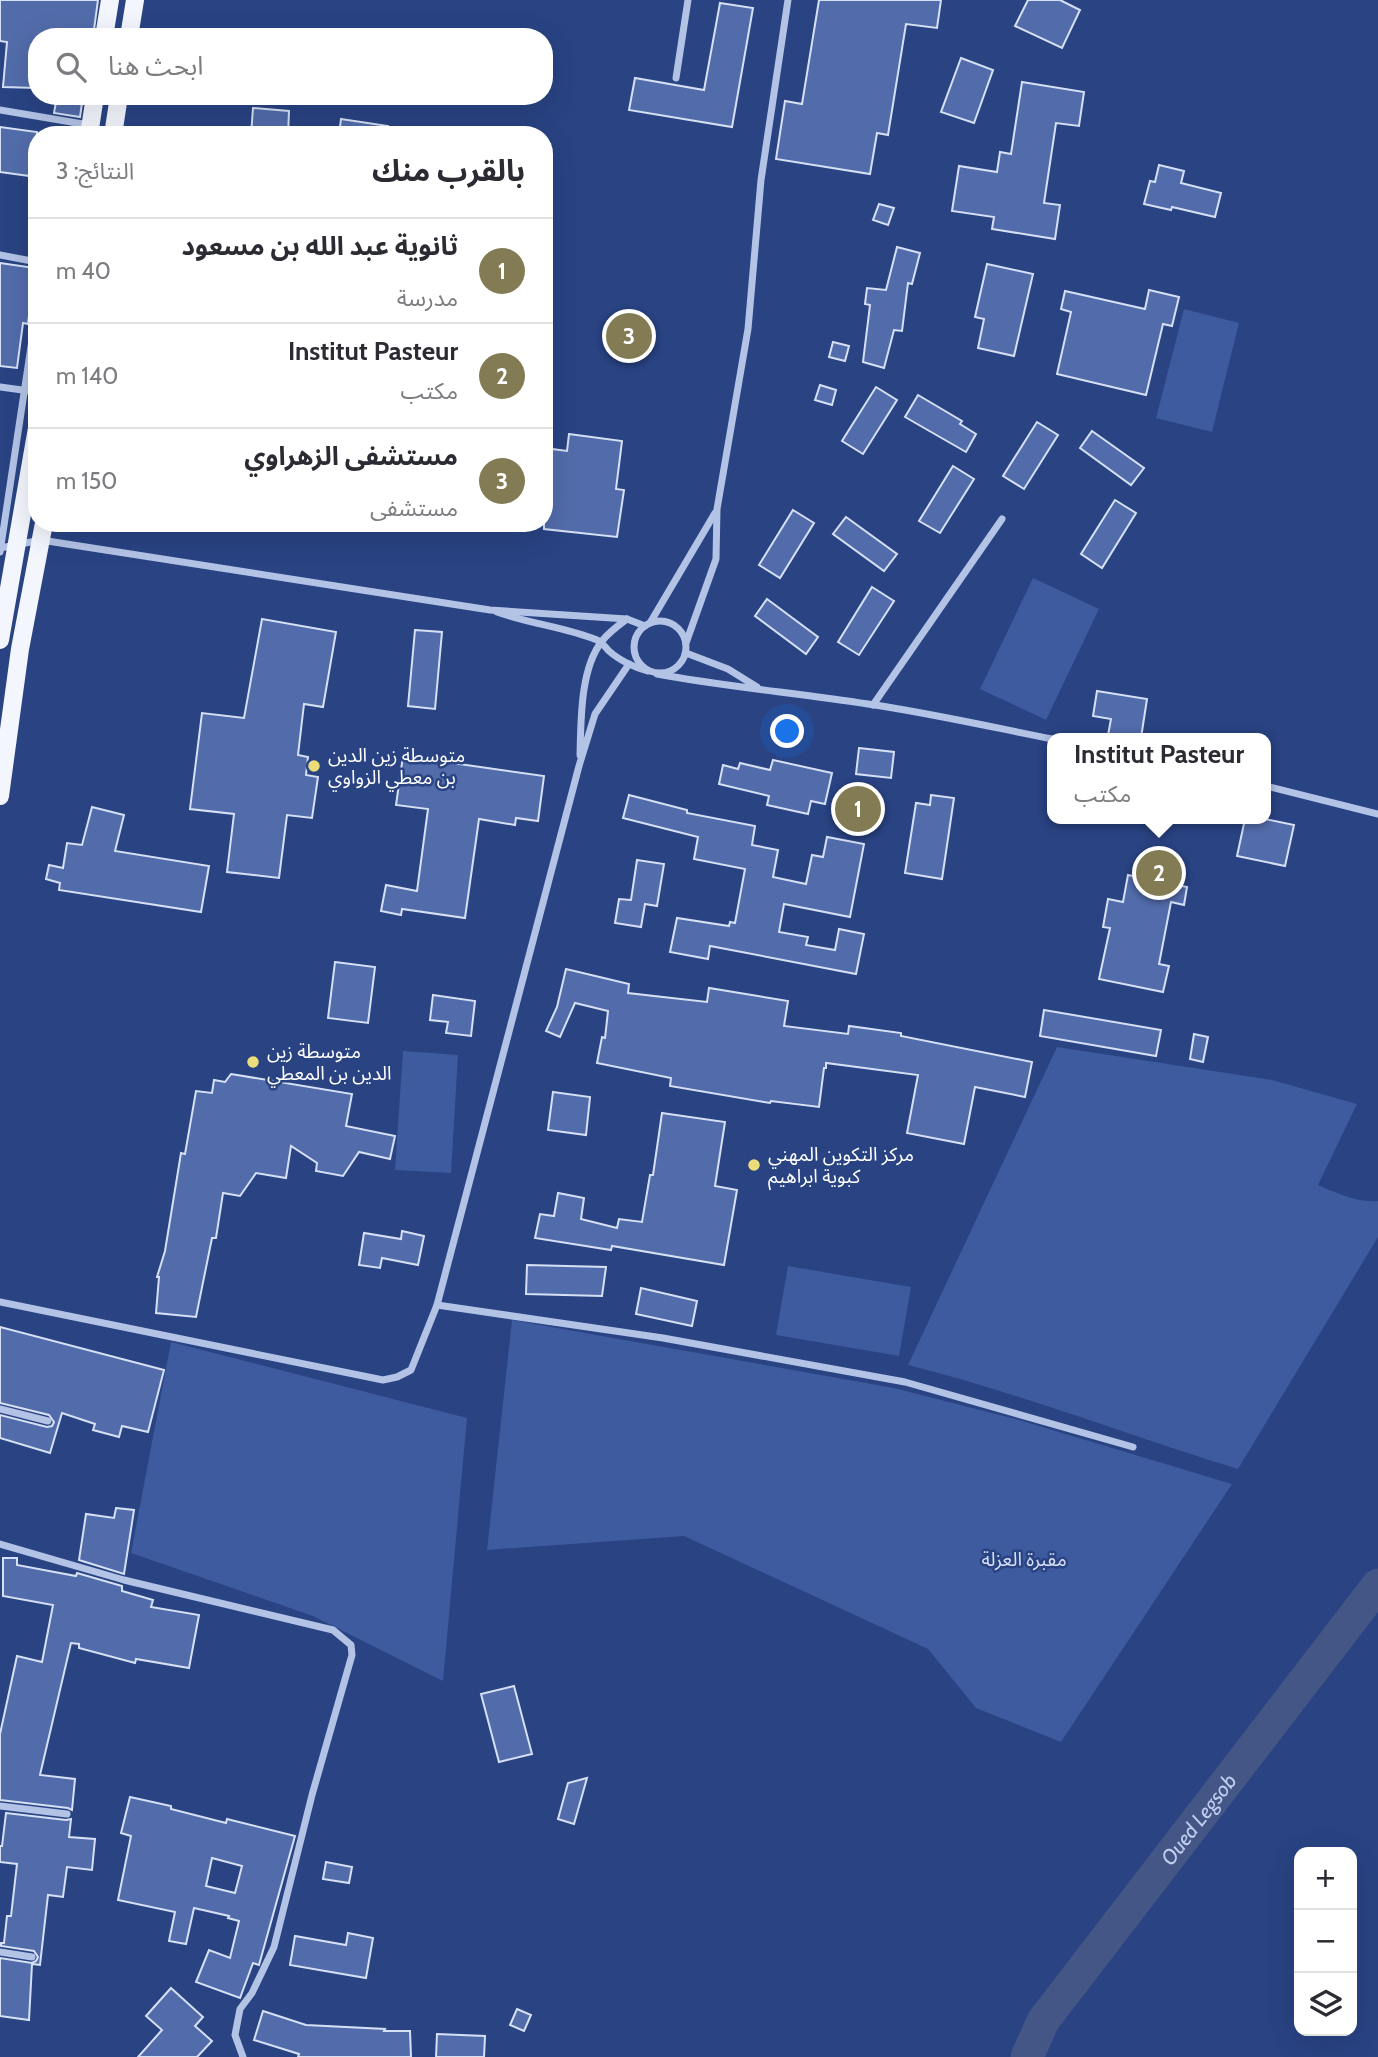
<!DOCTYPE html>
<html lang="ar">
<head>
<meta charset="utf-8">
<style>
  body { margin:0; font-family:Cabin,"Noto Sans Arabic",sans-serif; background:#f2f2f3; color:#2b2b33; direction:rtl }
  .controls { position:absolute; right:21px; bottom:21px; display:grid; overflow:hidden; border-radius:14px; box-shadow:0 7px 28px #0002 }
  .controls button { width:63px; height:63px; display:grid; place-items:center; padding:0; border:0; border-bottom:2px solid #e1e1e2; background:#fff; color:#2b2b33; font:35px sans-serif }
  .you { position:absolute; left:788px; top:732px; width:24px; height:24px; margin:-18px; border:5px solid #fff; border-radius:50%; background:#1a73e8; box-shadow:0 0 0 10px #1a73e833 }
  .badge { display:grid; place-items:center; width:46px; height:46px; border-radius:50%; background:#827b53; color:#fff; font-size:23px; font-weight:700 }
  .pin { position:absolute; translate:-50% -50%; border:4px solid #fff; box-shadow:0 2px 7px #0006 }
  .popup { position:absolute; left:1047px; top:733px; width:224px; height:91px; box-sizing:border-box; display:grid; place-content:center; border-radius:14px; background:#fff; filter:drop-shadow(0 2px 5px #0005); font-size:23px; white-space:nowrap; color:#7c7c81 }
  .popup b { font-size:26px; color:#2b2b33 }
  .popup::after { content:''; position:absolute; left:50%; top:100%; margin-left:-14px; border:14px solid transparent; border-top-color:#fff }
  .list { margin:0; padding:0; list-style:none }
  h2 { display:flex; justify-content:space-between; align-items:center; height:91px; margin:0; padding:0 28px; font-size:30px }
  h2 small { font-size:23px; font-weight:400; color:#7c7c81 }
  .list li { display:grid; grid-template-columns:46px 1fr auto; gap:21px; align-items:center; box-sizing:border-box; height:105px; padding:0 28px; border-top:2px solid #e1e1e2 }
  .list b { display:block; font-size:26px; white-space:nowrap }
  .list p { margin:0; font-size:23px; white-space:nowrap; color:#7c7c81 }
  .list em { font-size:23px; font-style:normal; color:#7c7c81 }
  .icon { flex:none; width:38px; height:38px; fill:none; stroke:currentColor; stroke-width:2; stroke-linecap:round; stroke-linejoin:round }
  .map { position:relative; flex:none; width:1378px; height:2057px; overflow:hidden; direction:ltr }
  .search { position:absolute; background:#fff; box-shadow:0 7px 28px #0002; left:28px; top:28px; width:525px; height:77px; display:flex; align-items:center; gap:18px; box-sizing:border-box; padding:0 24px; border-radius:28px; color:#7c7c81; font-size:26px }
  .panel { position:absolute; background:#fff; box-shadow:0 7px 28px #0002; left:28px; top:126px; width:525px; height:406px; border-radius:28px; direction:rtl }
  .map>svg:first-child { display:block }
  .green { fill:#3e5b9f }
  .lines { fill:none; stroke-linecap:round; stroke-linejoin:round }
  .river { stroke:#445685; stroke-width:33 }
  .building { fill:#526cab; stroke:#d6e0f5; stroke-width:2; fill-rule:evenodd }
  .street { stroke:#b3c3e6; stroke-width:7 }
  .primary { stroke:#f4f6fe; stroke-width:18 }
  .poi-dot { fill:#eddd7a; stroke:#294383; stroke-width:2.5 }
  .labels { text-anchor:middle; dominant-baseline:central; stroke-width:5; stroke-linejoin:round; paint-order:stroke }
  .poi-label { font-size:19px; fill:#fff; stroke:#294383; text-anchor:start }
  .park-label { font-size:19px; fill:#d6e0f5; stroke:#294383 }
  .water-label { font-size:21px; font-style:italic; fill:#bfcdee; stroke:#294383 }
</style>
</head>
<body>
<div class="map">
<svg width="1378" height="2057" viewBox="0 0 1378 2057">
  <rect width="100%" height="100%" fill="#294383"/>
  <g class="green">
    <path d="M1184,309L1239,323L1212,432L1156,418Z"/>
    <path d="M1033,578L1099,609L1046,720L980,689Z"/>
    <path d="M1057,1047L1272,1080L1357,1104L1318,1185C1336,1193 1358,1203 1378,1201V1237L1238,1469C1127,1435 1020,1393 908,1365Z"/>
    <path d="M403,1051L458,1055L451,1173L395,1170Z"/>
    <path d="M788,1266L911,1287L899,1356L776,1335Z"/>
    <path d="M512,1320L894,1388L1019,1420L1232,1484L1061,1742L976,1708L928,1649L684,1536L487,1550Z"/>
    <path d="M171,1342L467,1418L443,1681L313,1616L131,1553Z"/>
  </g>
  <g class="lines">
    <path class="river" id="s1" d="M1027,2057L1043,2021L1378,1585"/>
  </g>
  <g class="building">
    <path d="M0,0H98L93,37H37V88L3,87L7,42L0,41Z"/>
    <path d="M819,0H941L937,28L906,24L888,135L877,133L870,174L776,159L785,101L802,104Z"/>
    <path d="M1028,0H1060L1080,10L1062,48L1015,26Z"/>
    <path d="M720,3L753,8L732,127L629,110L635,78L704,90Z"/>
    <path d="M961,58L993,70L974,123L941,112Z"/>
    <path d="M1022,82L1084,92L1079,126L1056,123L1044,203L1060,205L1055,239L992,229L994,217L952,211L959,166L997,172L1000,152L1011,154Z"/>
    <path d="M57,96H83L80,117L54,113Z"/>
    <path d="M253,108L289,111L288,135H251Z"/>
    <path d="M341,119L388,126L387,135H339Z"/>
    <path d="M0,127L37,132V177L0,172Z"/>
    <path d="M1159,165L1184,171L1181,183L1221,193L1215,217L1172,207L1171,210L1144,204L1150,181L1155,182Z"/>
    <path d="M879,204L894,208L888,225L873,220Z"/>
    <path d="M897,247L920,253L912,284L908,283L902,331L894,330L884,368L863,362L870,305L865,304L867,288L886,290Z"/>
    <path d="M0,263L35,268L28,324L23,323L17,368L0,366Z"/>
    <path d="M987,264L1033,274L1014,356L978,348L984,319L975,317Z"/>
    <path d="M1149,290L1179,297L1172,326L1163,324L1146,395L1057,374L1071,312L1061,309L1065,291L1145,309Z"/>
    <path d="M833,342L849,346L845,361L829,357Z"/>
    <path d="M820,385L836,390L832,405L815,400Z"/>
    <path d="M876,387L897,400L863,454L842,441Z"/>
    <path d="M918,395L962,421L960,424L976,434L966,452L905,417Z"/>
    <path d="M1037,422L1058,435L1024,489L1003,476Z"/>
    <path d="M1092,431L1144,468L1131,485L1080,448Z"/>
    <path d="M569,434L622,441L616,489L624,490L617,537L544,529V448L567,451Z"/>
    <path d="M953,466L974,479L940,533L919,521Z"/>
    <path d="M1115,500L1136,513L1102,568L1081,554Z"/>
    <path d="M793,510L814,523L780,578L759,565Z"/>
    <path d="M846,517L897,554L884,571L833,534Z"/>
    <path d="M872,587L894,601L859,655L838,642Z"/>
    <path d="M767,599L818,637L806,654L755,616Z"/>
    <path d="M262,619L336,632L323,707L304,704L298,755L308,757L306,775L318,777L312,818L287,815L279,878L227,872L234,814L190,809L202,713L244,718Z"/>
    <path d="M415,630L442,632L435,709L408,706Z"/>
    <path d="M1097,691L1147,699L1141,738L1108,735L1111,719L1093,716Z"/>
    <path d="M859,748L894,752L891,778L856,774Z"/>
    <path d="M403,756L544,776L538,821L516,818L515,825L479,819L465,918L402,909L401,915L381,911L386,885L417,891L428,809L396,805Z"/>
    <path d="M773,760L832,773L825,804L811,801L808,814L767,805L769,796L719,784L723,765L738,769L740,763L770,770Z"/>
    <path d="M629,795L687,810V813L755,826L752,845L778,850L773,877L806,884L812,855L823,857L827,837L864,844L850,917L784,904L779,932L808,937L806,945L835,950L839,929L864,934L856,974L710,946L708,959L670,952L677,918L729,926L730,922L735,923L745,869L694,859L698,837L623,818Z"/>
    <path d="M931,795L954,798L942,879L905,873L916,803L930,805Z"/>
    <path d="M92,807L124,815L115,851L209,866L201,912L59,890L60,883L46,879L49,865L63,868L67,843L82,845Z"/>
    <path d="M1245,819H1265L1294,825L1285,866L1237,856Z"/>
    <path d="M637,860L664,864L657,906L645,904L641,927L615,923L619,899L631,900Z"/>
    <path d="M1128,875L1187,887L1184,905L1171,902L1159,964L1169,966L1163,992L1099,979L1110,928L1103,927L1108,899L1123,902Z"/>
    <path d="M335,962L375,967L368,1023L328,1018Z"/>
    <path d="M566,969L629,984L628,993L707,1002L709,988L788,1001L784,1026L848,1034L849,1026L901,1033V1036L1032,1062L1025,1097L975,1087L964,1144L907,1133L918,1075L826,1063V1068H824L819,1107L771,1101L770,1103L670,1086L671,1078L597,1063L602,1037L605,1038L608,1011L575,1003L560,1037L546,1031L557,1007Z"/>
    <path d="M433,995L475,1001L471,1036L446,1033L448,1022L430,1020Z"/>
    <path d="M1044,1010L1161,1030L1156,1056L1040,1036Z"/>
    <path d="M1194,1034L1208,1037L1203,1062L1190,1059Z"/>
    <path d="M231,1074L352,1094L346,1126L395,1136L390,1159L359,1152L343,1176L316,1171L317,1163L291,1146L286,1178L256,1173L240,1196L223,1193L216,1238H212L196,1317L156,1313L159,1277H157L165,1251L181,1153L185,1154L196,1091L212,1093L214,1080L225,1082Z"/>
    <path d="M553,1092L590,1097L586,1135L548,1130Z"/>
    <path d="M662,1113L725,1122L715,1186L737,1190L724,1265L612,1246L611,1250L535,1238L540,1214L554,1216L558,1193L584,1198L581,1219L617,1228L619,1219L642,1222L650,1175H653Z"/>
    <path d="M402,1231L424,1236L418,1265L382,1258L380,1268L359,1265L364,1233L401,1239Z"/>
    <path d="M527,1265L606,1267L602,1296L526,1294Z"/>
    <path d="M641,1288L697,1301L692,1326L636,1314Z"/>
    <path d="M0,1327L164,1370L148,1432L122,1426L119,1437L93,1430L95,1424L62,1413L50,1453L0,1438V1415L47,1427L52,1426L54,1422L49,1415L0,1403Z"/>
    <path d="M116,1508L134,1510L124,1574L79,1560L86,1514L114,1518Z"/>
    <path d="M3,1558H17V1565L76,1576L77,1573L122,1586V1591L153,1600L151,1607L199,1615L189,1668L136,1659L135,1663L79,1648V1644L71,1643L40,1775L75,1779L72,1810L68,1808L0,1800V1734L17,1656L42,1662L53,1605L3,1596Z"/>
    <path d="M514,1686L532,1754L499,1762L481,1694Z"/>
    <path d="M587,1778L574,1824L558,1819L568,1783Z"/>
    <path d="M130,1797L171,1806V1809L226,1823L227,1819L295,1836L259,1965L253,1963L240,1998L196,1982L209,1950L230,1958L239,1921L228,1918L229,1916L194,1908L186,1944L169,1941L175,1912L118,1900L131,1836L121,1833ZM212,1858L242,1866L235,1893L206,1886Z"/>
    <path d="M6,1813L66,1820L71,1819L69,1837L95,1839L92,1870L67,1867L63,1897L48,1895L40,1965L32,1964L29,2020L0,2016V1958L32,1963L36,1961L38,1957L34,1951L1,1946V1943H4L7,1916H11L17,1864L0,1862V1846H2Z"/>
    <path d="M326,1862L352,1867L349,1883L323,1879Z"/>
    <path d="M348,1933L373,1938L366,1978L290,1965L295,1936L346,1945Z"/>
    <path d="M171,1988L203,2017L195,2026L212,2041L197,2057H138L162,2030L146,2016Z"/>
    <path d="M517,2009L531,2015L524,2031L510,2025Z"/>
    <path d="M263,2011L306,2025L385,2029L384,2031H410L411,2057H298L299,2054L254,2040Z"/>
    <path d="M437,2034L485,2036L484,2057H436Z"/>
  </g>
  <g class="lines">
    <g class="street">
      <path d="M676,78L688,0"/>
      <path d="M0,110L89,125"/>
      <path d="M0,255L37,262"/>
      <path d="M0,387L37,392"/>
      <path d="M0,548L41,540L490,610L627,619L645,626"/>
      <path d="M0,552L37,307"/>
      <path d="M497,612C530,624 565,627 597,640C603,643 605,647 609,651C619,660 635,668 648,671"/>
      <circle cx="660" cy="647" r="26"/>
      <path d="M650,623L715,513"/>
      <path d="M686,643L716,559L717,509L748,329L761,180L788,0"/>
      <path d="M686,653L728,669L757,687"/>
      <path d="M657,674C727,687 798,693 868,704C930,713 991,727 1052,739"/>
      <path d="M873,705L1002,519"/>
      <path d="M580,755C581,721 580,669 602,641C609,632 619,625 627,619"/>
      <path d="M1266,786L1378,814"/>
      <path d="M0,1302L383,1380L397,1377L411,1370L437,1305L579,766L595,714L629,664"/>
      <path d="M437,1305L663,1338L905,1382L1133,1447"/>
      <path d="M0,1409L48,1421"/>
      <path d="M0,1544L124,1580L333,1630L351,1645L352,1655L312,1795L274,1947L252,1993L240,2009L235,2035L243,2057"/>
      <path d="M0,1806L67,1814"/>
      <path d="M0,1952L32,1957"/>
    </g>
    <g class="primary">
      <path d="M104,37L110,0"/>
      <path d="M129,37L135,0"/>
      <path d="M89,135L95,96"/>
      <path d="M113,135L119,96"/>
      <path d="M0,640L37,428"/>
      <path d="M0,796L20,649L44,523"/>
    </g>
  </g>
  <g class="poi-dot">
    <circle cx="314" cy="766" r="7"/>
    <circle cx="253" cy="1062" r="7"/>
    <circle cx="754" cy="1165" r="7"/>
  </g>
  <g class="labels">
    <g class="poi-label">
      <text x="328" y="755">متوسطة زين الدين<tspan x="328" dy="22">بن معطي الزواوي</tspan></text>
      <text x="267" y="1051">متوسطة زين<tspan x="267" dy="22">الدين بن المعطي</tspan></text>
      <text x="768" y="1154">مركز التكوين المهني<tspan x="768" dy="22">كبوية ابراهيم</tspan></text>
    </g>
    <g class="park-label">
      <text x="1024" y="1559">مقبرة العزلة</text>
    </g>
    <g class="water-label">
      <text stroke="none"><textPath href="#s1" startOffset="294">Oued Legsob</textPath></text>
    </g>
  </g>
</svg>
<div class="controls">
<button>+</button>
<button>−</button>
<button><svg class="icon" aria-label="layers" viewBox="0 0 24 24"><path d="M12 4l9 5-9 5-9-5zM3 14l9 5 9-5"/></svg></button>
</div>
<div class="you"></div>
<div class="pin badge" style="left:858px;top:809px">1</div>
<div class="pin badge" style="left:1159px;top:873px">2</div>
<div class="popup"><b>Institut Pasteur</b>مكتب</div>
<div class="pin badge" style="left:629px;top:336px">3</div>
<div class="search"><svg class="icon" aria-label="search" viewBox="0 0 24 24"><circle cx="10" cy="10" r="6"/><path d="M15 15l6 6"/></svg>ابحث هنا</div>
<section class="panel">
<h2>بالقرب منك<small>النتائج: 3</small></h2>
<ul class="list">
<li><span class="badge">1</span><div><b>ثانوية عبد الله بن مسعود</b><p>مدرسة</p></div><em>40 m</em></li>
<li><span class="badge">2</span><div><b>Institut Pasteur</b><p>مكتب</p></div><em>140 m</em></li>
<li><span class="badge">3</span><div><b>مستشفى الزهراوي</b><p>مستشفى</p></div><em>150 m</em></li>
</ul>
</section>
</div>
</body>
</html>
